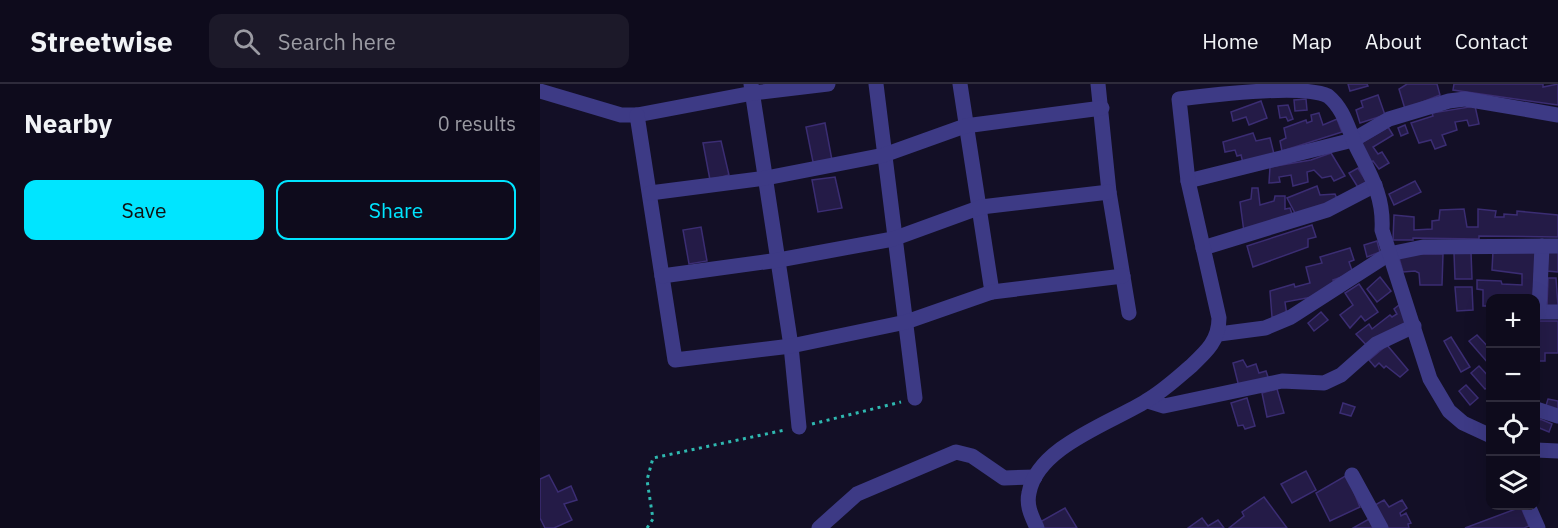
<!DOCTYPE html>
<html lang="en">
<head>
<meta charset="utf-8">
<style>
  body { margin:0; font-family:"IBM Plex Sans",sans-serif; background:#1c1929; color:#f1f3f6 }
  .controls { position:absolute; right:18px; bottom:18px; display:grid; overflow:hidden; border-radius:12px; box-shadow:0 6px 24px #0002 }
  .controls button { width:54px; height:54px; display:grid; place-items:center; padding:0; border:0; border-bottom:2px solid #2e2b3b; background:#0e0b1c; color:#f1f3f6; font:30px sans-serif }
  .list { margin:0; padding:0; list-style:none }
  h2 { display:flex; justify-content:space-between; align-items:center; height:78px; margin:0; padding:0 24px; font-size:26px }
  h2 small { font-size:20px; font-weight:400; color:#9b9ba3 }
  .actions { display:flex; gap:12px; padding:18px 24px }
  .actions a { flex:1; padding:14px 0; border:2px solid #00e5ff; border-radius:12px; text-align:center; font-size:21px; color:#00e5ff }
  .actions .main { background:#00e5ff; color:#111 }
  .icon { flex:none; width:33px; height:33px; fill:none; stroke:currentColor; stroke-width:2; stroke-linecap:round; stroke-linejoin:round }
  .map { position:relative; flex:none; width:1018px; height:444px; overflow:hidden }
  header { display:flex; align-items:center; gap:36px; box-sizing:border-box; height:84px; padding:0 30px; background:#0e0b1c; border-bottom:2px solid #2e2b3b }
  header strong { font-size:28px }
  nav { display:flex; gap:33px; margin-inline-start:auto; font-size:21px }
  .search { width:420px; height:54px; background:#1c1929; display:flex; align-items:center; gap:15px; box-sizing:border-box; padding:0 21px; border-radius:12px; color:#9b9ba3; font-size:22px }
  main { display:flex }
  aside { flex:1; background:#0e0b1c }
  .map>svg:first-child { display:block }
  .building { fill:#241b47; stroke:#3b2d73; stroke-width:1.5 }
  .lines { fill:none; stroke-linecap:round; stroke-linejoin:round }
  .path { stroke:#2fb8b0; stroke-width:3; stroke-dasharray:3 4.5; stroke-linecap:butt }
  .minor { stroke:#3d3a85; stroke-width:15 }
</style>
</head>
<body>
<header>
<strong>Streetwise</strong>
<div class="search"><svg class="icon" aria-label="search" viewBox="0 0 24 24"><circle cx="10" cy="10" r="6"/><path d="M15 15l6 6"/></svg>Search here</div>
<nav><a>Home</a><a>Map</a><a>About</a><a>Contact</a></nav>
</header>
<main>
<aside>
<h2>Nearby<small>0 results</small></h2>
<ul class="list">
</ul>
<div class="actions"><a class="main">Save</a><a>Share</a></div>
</aside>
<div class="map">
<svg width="1018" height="444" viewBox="0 0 1018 444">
  <rect width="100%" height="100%" fill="#130f26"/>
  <g class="building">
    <path d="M808,0H827L828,2L810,7Z"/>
    <path d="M867,0H897L900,11L865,25L859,5Z"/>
    <path d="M914,0H1003V3L1018,0V21L913,6Z"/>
    <path d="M838,11L845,31L820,39L816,26L823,23L821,17Z"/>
    <path d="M766,15L767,26L755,27L754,16Z"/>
    <path d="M721,17L727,34L709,41L706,33L693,37L691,28Z"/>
    <path d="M748,21L753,35L748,37L746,33L740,34L738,22Z"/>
    <path d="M935,22L939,40L929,42L927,36L915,38L917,46L902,51L906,61L895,65L891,56L879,59L871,39L893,32L892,29Z"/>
    <path d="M779,29L783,41L797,35L802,48L742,67L740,57L746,54L744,44L766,36L767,39L772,37L771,31Z"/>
    <path d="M285,39L292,76L273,78L266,43Z"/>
    <path d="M865,41L868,49L861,52L858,44Z"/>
    <path d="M848,43L853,51L833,63L838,70L842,68L849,79L839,85L833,77L831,78L821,59Z"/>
    <path d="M713,49L716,57L730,54L734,70L703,79L701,71L697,72L695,66L685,68L683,58Z"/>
    <path d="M181,57L189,91L170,96L163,59Z"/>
    <path d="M791,69L805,92L794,97L791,92L782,94L774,86L767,88L768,98L753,102L751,91L739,93L740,98L729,99L730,83L771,76Z"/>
    <path d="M818,84L828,100L819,105L809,89Z"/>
    <path d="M295,93L302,124L278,128L272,96Z"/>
    <path d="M875,97L881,108L854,121L849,110Z"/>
    <path d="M777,102L780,111L795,110L798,117L756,131L747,114Z"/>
    <path d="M712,104H718L720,121L734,117L735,112H745V125L750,124L753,133L704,148L700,118L711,115Z"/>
    <path d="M924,125L927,143H938V125L956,127L955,133H964V130L977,131V127L1018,131V153L939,152V155L873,154V156H853L854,131L874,133V146L892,145V137L899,136L900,126Z"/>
    <path d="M772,141L776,153L768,155V163L713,183L707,162Z"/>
    <path d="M161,143L167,177L149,180L143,146Z"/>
    <path d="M837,157L840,168L827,173L824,161Z"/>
    <path d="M810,164L814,176L809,178L813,189L793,196L795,202L772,213L745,218L747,232L732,233L730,207L754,200L755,203L770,199L766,183L782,179L780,173Z"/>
    <path d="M953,167H996L993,214H951V222H943V206L937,205V196L961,197L962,200L982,201V190L952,186Z"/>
    <path d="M1008,167H1018V188L1007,187Z"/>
    <path d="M931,168L932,195H915L914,169Z"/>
    <path d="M872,170H903L902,201H880L879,189L875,187L863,188L859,174Z"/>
    <path d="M840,193L851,207L837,218L827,205Z"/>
    <path d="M1008,194H1016L1018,222H1007Z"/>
    <path d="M819,200L838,228L825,237L821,232L810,244L800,231L813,221L805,209Z"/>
    <path d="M915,203H932L933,226L917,227Z"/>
    <path d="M859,221L872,239L829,264L816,250L829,240L832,245L850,231L852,233L857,230L854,225Z"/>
    <path d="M781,228L788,236L774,247L768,239Z"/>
    <path d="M996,237H1018V269H1005V277H997Z"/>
    <path d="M937,251L951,266L948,279L929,257Z"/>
    <path d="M911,253L930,283L921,288L904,257Z"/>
    <path d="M847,261L868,286L860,293L846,282L844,284L839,279L835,283L829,276Z"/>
    <path d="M703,276L707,283L716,280L719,289L726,287L729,296L699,303L693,279Z"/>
    <path d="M939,282L951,295V301L945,305L931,289Z"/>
    <path d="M926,301L938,314L930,321L919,307Z"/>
    <path d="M737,305L744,329L727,333L722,309Z"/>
    <path d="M707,314L715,342L705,345L703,341L698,342L691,319Z"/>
    <path d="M1008,315L1018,317V329L1005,325Z"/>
    <path d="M803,319L815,323L811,332L800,329Z"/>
    <path d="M1000,335L1012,340L1009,348L997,343Z"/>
    <path d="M766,387L776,406L752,419L741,400Z"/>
    <path d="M9,391L18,408L31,402L37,416L24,420L32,436L14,444H5L0,434V395Z"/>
    <path d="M807,391L820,423L790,437L776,409Z"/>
    <path d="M724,413L747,444H689L704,432L702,428Z"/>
    <path d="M844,416L849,423L862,416L867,424L860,429L861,432L866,429L871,439L868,440L869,444H848L835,421Z"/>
    <path d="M981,423L989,442L984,444H925Z"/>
    <path d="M525,424L537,444H503L500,438Z"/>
    <path d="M662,434L668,442L678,436L684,444H648Z"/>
    <path d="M829,435L833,444H813Z"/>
  </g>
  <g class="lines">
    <g class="path">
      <path d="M272,340L361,318"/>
      <path d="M107,444L113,435L107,396L113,374L245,346"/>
    </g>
    <g class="minor">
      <path d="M211,0L251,262L259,343"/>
      <path d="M336,0L375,314"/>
      <path d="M420,0L452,208"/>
      <path d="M558,0L569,108L589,229"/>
      <path d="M0,7L81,31H97L213,9L288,0"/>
      <path d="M97,31L135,276L251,262L366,238L452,208L583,192"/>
      <path d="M648,97L813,56L849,35L909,17L925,15L1018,31"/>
      <path d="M110,109L226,94L344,71L425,42L562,24"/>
      <path d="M663,164L787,126L835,101"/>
      <path d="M122,192L239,176L353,155L441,123L569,108"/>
      <path d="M996,228H1018"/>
      <path d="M999,228L1002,162"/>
      <path d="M679,250L725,244L751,233L849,170L883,163L1018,162"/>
      <path d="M608,317L624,322L742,297L784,299L801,291L836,260L874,242"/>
      <path d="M996,325L1018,332"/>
      <path d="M996,366L1018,367"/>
      <path d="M812,391L841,444"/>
      <path d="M990,426L998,444"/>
      <path d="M279,444L317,410L416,368L432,372L464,394L495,393"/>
      <path d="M497,444C492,433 486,422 489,409C497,363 571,339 606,317C622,308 636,295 650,283C666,268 679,257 679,234L648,97L639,15C671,11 764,0 788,12C804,25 808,45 817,64C831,92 844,113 842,146L890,295L909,327L923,339L951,352"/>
    </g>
  </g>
</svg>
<div class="controls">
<button>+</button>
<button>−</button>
<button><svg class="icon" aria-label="locate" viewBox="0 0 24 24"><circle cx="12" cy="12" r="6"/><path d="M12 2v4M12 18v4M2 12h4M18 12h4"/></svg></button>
<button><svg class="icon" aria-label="layers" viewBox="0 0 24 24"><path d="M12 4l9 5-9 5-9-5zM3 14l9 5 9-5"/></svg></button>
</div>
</div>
</main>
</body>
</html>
